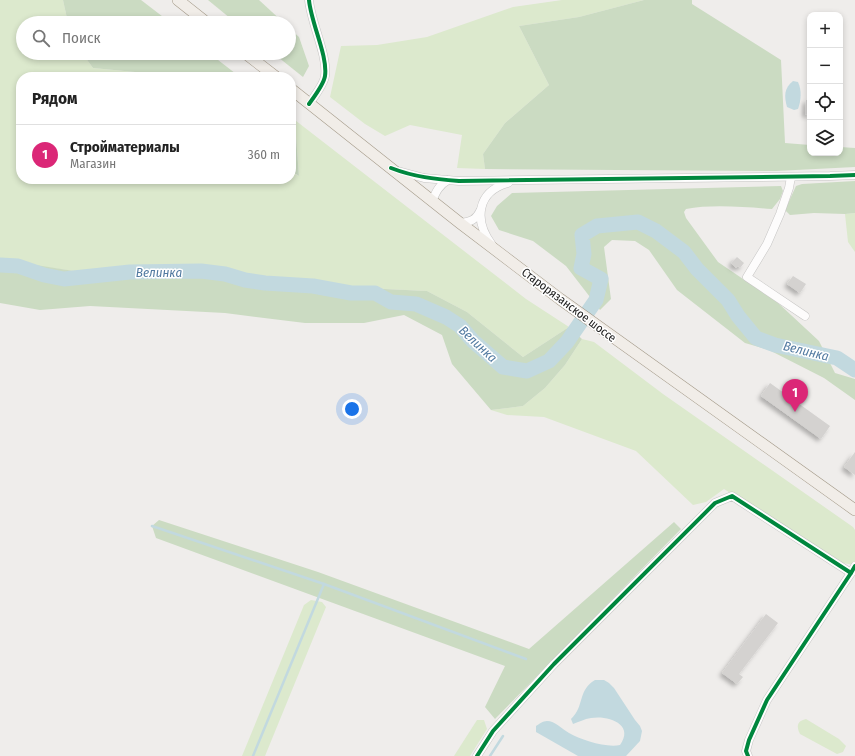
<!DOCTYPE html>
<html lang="ru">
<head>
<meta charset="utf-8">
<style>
  body { margin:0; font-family:"Fira Sans Condensed",sans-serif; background:#f6f6f6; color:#222 }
  .controls { position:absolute; right:12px; top:12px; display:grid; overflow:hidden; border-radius:8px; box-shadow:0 2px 6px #0003 }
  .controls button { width:36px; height:36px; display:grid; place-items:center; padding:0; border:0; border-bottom:1px solid #e0e0e0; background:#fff; color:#222; font:20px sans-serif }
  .you { position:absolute; left:352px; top:409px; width:14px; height:14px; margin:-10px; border:3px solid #fff; border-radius:50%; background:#1a73e8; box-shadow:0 0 0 6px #1a73e833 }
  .badge { display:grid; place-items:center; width:26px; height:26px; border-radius:50%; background:#db2777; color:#fff; font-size:13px; font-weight:700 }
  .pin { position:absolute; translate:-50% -33px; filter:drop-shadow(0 1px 2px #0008) }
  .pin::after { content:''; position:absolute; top:21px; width:14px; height:12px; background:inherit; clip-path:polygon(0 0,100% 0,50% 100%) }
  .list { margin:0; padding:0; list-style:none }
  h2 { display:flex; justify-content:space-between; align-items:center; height:52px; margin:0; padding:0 16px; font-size:17px }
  h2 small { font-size:13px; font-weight:400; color:#767676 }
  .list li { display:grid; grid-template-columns:26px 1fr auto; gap:12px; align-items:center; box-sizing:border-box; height:60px; padding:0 16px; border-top:1px solid #e0e0e0 }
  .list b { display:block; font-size:15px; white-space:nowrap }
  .list p { margin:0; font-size:13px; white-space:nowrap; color:#767676 }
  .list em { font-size:13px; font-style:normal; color:#767676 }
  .icon { flex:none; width:22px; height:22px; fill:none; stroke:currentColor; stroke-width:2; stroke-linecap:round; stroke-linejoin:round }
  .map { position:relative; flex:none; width:855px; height:756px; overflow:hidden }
  .search { position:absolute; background:#fff; box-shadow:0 2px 6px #0003; left:16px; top:16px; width:280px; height:44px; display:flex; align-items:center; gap:10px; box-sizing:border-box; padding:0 14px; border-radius:22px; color:#767676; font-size:15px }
  .panel { position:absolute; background:#fff; box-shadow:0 2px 6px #0003; left:16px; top:72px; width:280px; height:112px; border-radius:16px }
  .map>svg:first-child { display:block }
  .grass { fill:#dce9cd }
  .forest { fill:#cbdbc2 }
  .water { fill:#c2d9df }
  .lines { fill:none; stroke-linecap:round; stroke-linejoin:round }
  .stream { stroke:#c2d9df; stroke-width:2.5 }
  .river { stroke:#c2d9df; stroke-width:15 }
  .building { fill:#d4d2d0; filter:url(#shadow) }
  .minor-casing { stroke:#c6c5c4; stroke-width:9 }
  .major-casing { stroke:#a49a89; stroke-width:12 }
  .minor { stroke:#fdfcfc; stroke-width:8 }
  .major { stroke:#f1ede8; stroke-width:11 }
  .cycleway-casing { stroke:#fff; stroke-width:6 }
  .cycleway { stroke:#00873e; stroke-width:4 }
  .labels { text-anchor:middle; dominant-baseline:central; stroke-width:3; stroke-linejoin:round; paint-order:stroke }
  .street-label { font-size:12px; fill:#212121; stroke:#fff }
  .water-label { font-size:13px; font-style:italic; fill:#527aa1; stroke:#fff }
</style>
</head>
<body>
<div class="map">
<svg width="855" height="756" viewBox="0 0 855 756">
  <defs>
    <filter id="shadow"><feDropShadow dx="-3" dy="3" stdDeviation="2" flood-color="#0004"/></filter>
  </defs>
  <rect width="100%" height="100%" fill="#efedeb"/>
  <g class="grass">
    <path d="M0,0H63L68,23H23V53H82L93,68L156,74V77H21V179H291V172L299,176L296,137L291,129V117L526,299L569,327L523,357L467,312L427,291L343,287L183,267L74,271L0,261Z"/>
    <path d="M562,0H644L579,17L519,26L549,85L505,123L483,154L485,169L457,168L462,135L410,125L385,136L365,124L330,97L341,46L377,45L427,37L513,7Z"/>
    <path d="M855,213V252L848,242L845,214Z"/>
    <path d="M582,339L594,342L663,394L853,527L855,530V565L842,563L724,489L706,502L693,505L636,451L544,417L507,415L491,410L523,406L545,388L565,365Z"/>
    <path d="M311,600L322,602L326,607L265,756H242L304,605Z"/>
    <path d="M806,719L839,739L846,746L843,752L837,754L800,734C796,726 797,721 806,719Z"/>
    <path d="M477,720H484L487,729L470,756H454Z"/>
  </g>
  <g class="forest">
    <path d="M63,0H141L171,23H68Z"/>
    <path d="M208,0H259L284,23H236Z"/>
    <path d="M644,0H692V4L781,60L785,143L810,145V153H840V147L855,148V167L776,171L485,169L483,154L505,123L549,85L519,26L579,17Z"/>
    <path d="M289,28L299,37L309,66L303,77L273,53H289Z"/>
    <path d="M82,53H209L240,77H156V74L93,68Z"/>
    <path d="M291,129L296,137L299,176L291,171Z"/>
    <path d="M855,181V213L845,214L814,213L790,215L785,210L796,186L802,184Z"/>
    <path d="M781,186L783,191L780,199L772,209C746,207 711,204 686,209L684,212L686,218L718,262L777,302L819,341L835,373L855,379V400L824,378L769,350L745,343L677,290L649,250L635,241L612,240L604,247L611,299L600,310L566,266L533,241L499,230L491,216L497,206L512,193Z"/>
    <path d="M4,260L74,271L183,267L343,287L427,291L467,312L523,357L569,327L582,339L565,365L545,388L523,406L491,410L452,364L442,335L404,315L364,323H305L225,313L90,306L40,310L0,303V261Z"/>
    <path d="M159,520L318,572L529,649L674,522L681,529L495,719L485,707L505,666L156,538L152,526Z"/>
  </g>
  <g class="water">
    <path d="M793,81L798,82C802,90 801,101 798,109L794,110L787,107C784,96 784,88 793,81Z"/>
    <path d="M595,680H604L609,683L614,688L635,720L640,726L642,731L640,741L626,756H578L536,732V726C539,724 543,721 547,721C555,721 562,729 569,733C581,740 606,748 620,745C635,724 608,715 591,718C584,719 579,722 573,724L571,719C585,706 577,691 595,680Z"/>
  </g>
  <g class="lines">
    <g class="stream">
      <path d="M152,526L324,584L526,659"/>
      <path d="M253,756L324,584"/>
      <path d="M490,756L503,736"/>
    </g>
    <path class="river" d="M0,265L18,266L44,275L64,279L130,272L201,271L225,274L245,280L265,283L313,286L351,293H375L391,302L416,304L446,317L460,326L473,341L503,367L527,371L549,361L567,342L596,300L601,279L581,268L584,254L582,235L597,226L638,222L656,231L684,252L697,269L728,300L738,316L756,338L775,345L837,358L855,370"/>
  </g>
  <g class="building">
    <path d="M806,100H810V115L805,114Z"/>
    <path d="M737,257L744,263L740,268L738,266L736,268L731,263Z"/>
    <path d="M793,276L806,284L800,293L787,284Z"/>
    <path d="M770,383L830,426L821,439L761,396Z"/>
    <path d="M855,452V475L844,467Z"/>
    <path d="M766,614L778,623L739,674L743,677L737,684L722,673Z"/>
  </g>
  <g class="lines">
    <g class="minor-casing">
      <g id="minor">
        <path d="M309,0C311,23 328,56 325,76C324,84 314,97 309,104"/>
        <path d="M398,171L424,178L459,181L830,176L855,175"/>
        <path d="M791,177L789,188L780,214L767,244L747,277L805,316"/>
        <path d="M432,201C436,192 439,185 448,180"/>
        <path d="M460,223C470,222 476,220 480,211"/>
        <path d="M492,245C474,221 476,192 508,183"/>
        <path d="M477,756L493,731L554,664L715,503L732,496L851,573L855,566"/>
        <path d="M748,756L746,751L749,740L767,700L851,573"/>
      </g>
    </g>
    <g class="major-casing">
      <g id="major">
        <path d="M178,0L207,23"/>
        <path d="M245,53L276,77"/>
        <path d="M291,89L460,223L560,299L855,510"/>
      </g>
    </g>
    <use href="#minor" class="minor"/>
    <use href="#major" class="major"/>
    <g class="cycleway-casing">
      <g id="cycleway">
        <path d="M309,0C311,23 328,56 325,76C324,84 314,97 309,104"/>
        <path d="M391,168C414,177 435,179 459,181L830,176L855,175"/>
        <path d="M477,756L493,731L554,664L715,503L732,496L851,573L855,566"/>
        <path d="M748,756L746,751L749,740L767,700L851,573"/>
      </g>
    </g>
    <use href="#cycleway" class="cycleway"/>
  </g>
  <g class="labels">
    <g class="street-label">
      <text transform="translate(569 305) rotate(37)">Старорязанское шоссе</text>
    </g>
    <g class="water-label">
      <text x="159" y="272">Велинка</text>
      <text transform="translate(478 344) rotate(43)">Велинка</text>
      <text transform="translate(806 351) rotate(14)">Велинка</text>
    </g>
  </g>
</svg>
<div class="controls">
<button>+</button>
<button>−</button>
<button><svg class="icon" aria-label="locate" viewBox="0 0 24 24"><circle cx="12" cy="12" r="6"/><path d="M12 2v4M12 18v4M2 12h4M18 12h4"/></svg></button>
<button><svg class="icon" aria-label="layers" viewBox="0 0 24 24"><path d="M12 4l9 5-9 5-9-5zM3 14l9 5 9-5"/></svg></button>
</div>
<div class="you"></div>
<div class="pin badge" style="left:795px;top:412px">1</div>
<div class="search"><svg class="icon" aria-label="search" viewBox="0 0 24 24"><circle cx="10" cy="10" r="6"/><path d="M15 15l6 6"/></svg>Поиск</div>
<section class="panel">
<h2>Рядом<small></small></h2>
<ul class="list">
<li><span class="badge">1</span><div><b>Стройматериалы</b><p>Магазин</p></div><em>360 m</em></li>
</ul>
</section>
</div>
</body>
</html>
